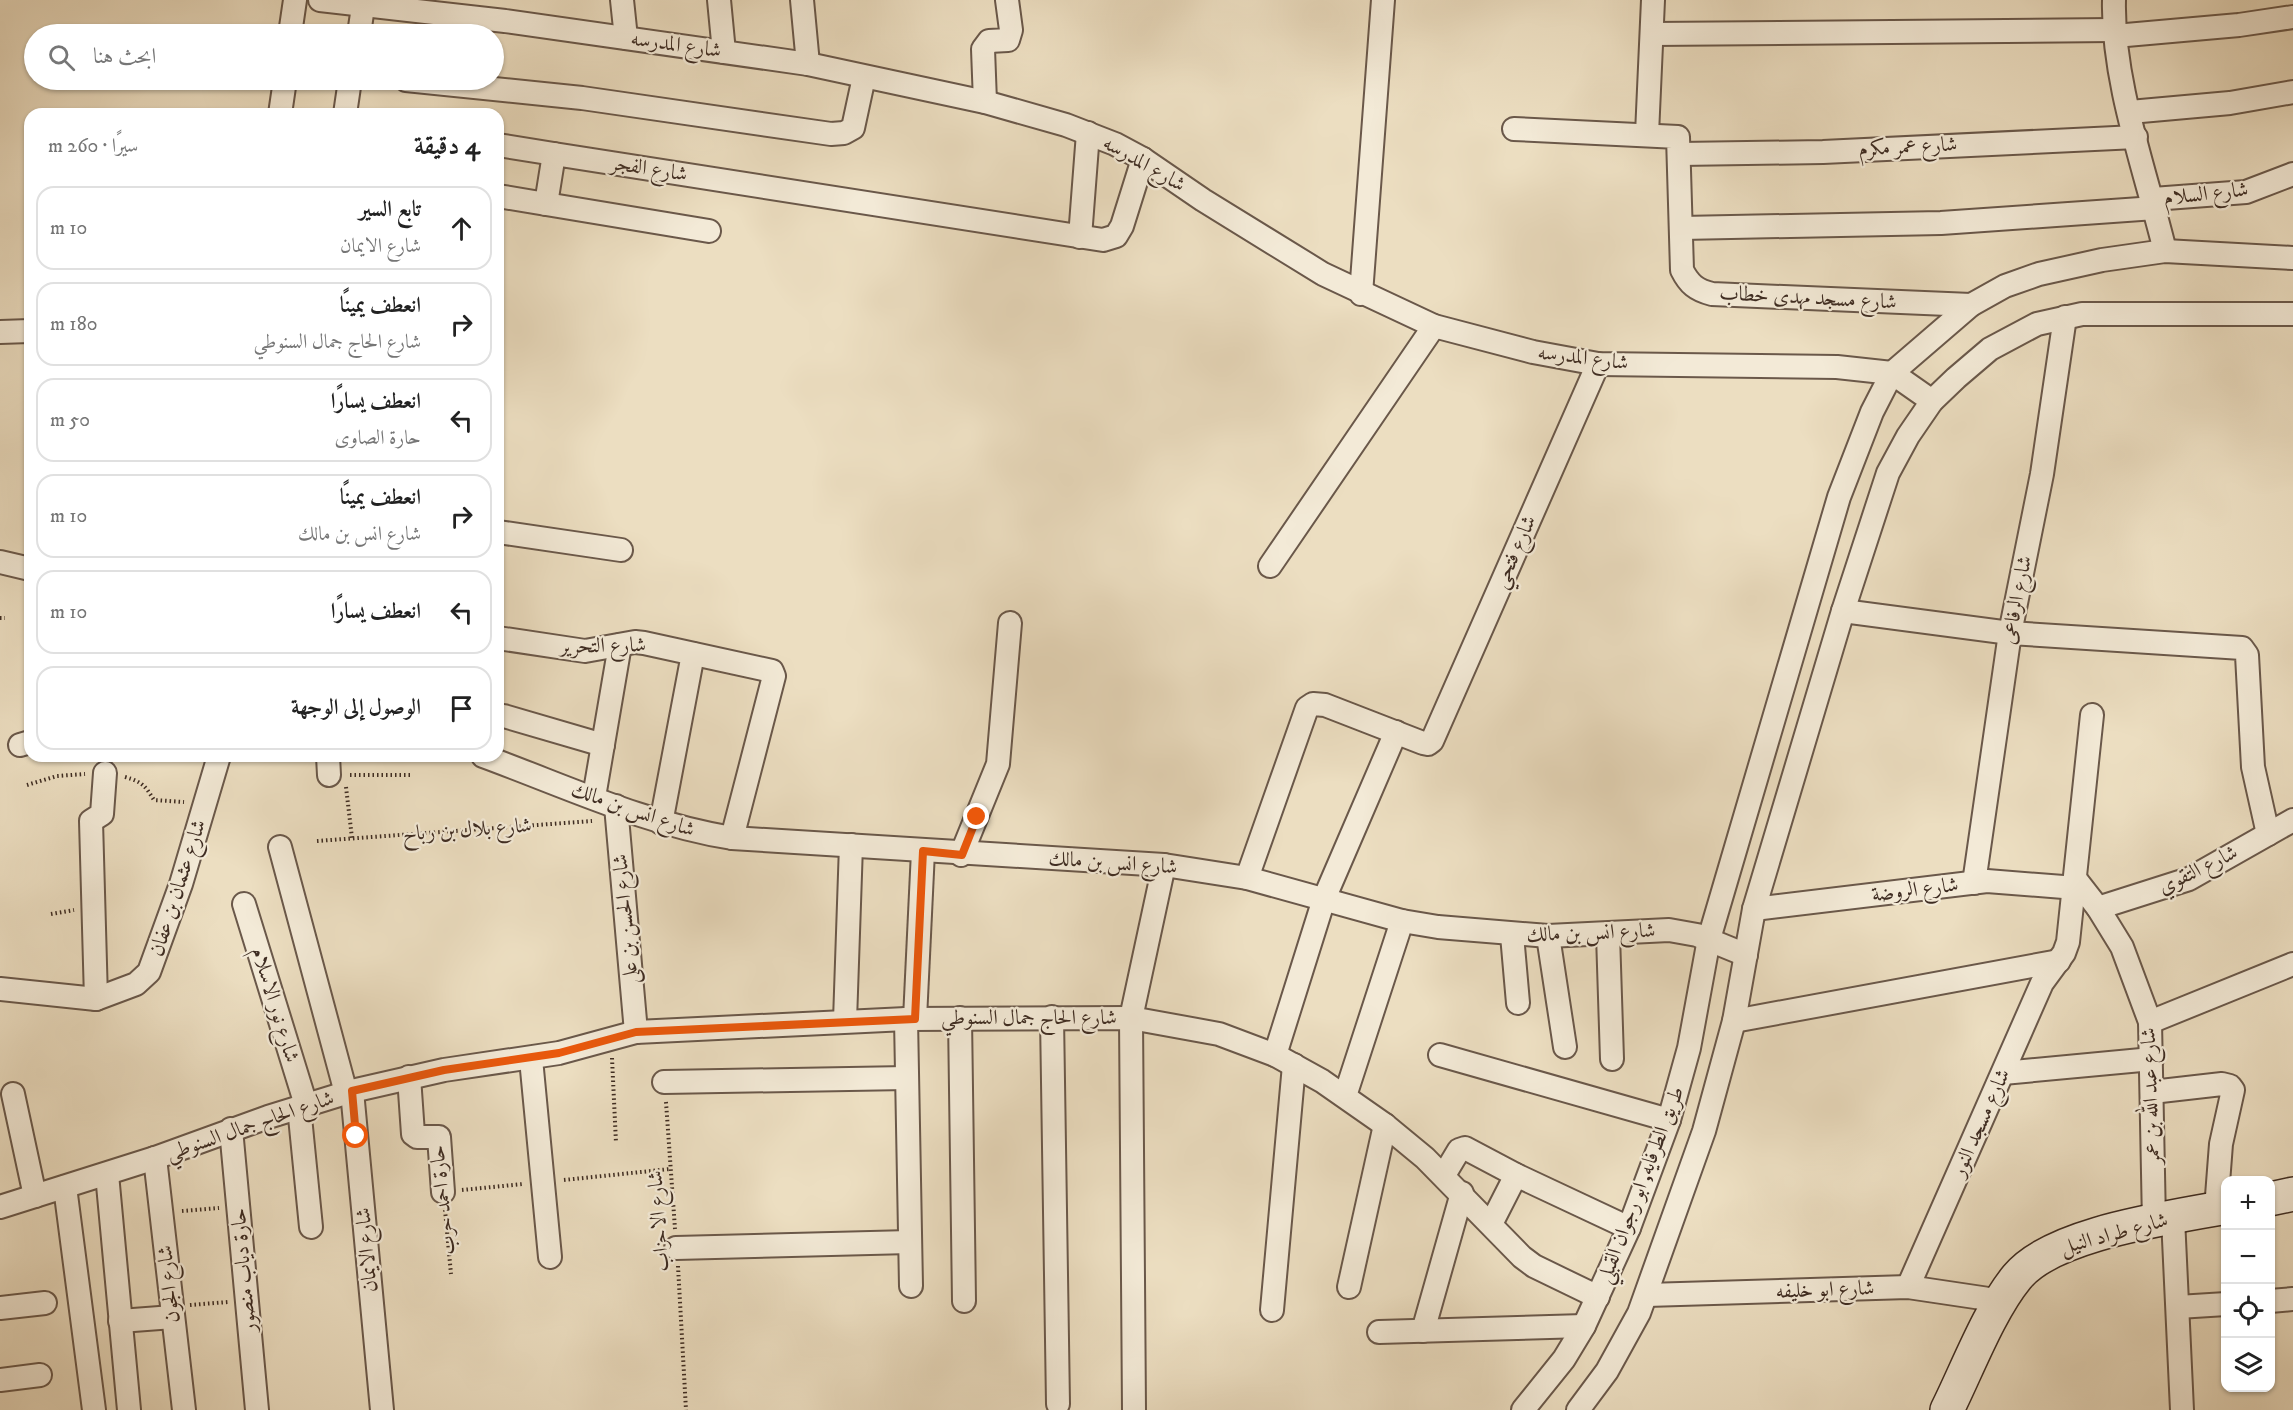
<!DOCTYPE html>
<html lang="ar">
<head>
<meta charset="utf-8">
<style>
  body { margin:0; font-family:"IM FELL DW Pica",Amiri,serif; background:#f6f6f6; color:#222; direction:rtl }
  .controls { position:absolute; right:18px; bottom:18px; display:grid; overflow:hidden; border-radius:12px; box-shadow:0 2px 4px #0004 }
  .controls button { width:54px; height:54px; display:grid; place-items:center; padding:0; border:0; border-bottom:2px solid #e0e0e0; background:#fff; color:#222; font:30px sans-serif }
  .stop { position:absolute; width:18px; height:18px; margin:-14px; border:4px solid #ea580c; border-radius:50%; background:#fff }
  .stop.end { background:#ea580c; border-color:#fff; box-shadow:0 2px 6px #0008 }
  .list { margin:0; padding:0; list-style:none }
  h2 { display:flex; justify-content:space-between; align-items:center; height:78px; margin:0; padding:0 24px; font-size:26px }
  h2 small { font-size:20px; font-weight:400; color:#767676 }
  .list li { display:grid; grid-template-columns:39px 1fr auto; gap:18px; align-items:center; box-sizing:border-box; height:84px; margin:0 12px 12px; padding:0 12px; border:2px solid #e0e0e0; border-radius:18px }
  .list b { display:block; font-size:22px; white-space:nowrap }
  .list p { margin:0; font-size:20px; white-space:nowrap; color:#767676 }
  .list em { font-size:20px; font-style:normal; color:#767676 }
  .icon { flex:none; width:33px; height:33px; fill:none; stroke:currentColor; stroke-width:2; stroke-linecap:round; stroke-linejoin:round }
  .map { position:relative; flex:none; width:2293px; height:1410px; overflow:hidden; direction:ltr }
  .search { position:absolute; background:#fff; box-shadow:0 2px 4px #0004; left:24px; top:24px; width:480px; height:66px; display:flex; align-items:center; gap:15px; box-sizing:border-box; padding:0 21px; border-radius:33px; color:#767676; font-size:22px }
  .panel { position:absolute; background:#fff; box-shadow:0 2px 4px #0004; left:24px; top:108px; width:480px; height:654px; border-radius:18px; direction:rtl }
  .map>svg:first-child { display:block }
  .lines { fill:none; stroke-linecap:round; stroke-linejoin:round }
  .street-casing { stroke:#6a584a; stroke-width:26 }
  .secondary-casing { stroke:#3e2c22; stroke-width:36 }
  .path { stroke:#3e2c22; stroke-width:4; stroke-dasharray:1.5 3; stroke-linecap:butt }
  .street { stroke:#f3ead7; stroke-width:22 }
  .secondary { stroke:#f3ead7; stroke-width:33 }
  .route { stroke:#ea580c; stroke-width:8 }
  .labels { text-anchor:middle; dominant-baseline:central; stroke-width:4.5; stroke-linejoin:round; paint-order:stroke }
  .street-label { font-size:21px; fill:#3e2c22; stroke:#f3ead7 }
</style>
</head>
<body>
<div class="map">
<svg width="2293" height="1410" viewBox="0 0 2293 1410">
  <rect width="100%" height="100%" fill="#ecdec1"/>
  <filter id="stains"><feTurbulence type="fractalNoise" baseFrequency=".00333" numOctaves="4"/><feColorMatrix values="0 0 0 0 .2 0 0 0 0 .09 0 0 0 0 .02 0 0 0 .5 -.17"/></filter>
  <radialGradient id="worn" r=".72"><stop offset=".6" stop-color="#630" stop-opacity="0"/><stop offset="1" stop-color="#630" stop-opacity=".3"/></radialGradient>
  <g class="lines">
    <g class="street-casing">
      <g id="street">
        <path d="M320,0L505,21L808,64L985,102L1066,125L1115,144L1143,159L1203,200L1323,274L1434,326L1533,352L1598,364L1837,367L1892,373L1932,401"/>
        <path d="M622,0L626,38"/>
        <path d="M719,0L724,52"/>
        <path d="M802,0L808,64"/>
        <path d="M2114,0C2112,82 2146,172 2165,251"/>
        <path d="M290,34L295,0"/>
        <path d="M359,34L364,0"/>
        <path d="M1652,34L2114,30"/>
        <path d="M2115,36L2239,25L2293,17"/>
        <path d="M406,80L582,98L831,134L844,133L853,128L864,77"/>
        <path d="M985,102L983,49L989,41L1008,40L1011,30L1007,0"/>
        <path d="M2130,112L2230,103L2293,92"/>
        <path d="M280,114L285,80"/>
        <path d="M345,114L350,80"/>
        <path d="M1514,129L1678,137L1682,270C1689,284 1696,290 1712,294L1971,305"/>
        <path d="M1647,134L1653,0"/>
        <path d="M498,145L554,154"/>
        <path d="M1680,154L1823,152L2136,137"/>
        <path d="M498,196L546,204L554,154L1103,240L1116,236L1122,226L1143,159"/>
        <path d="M2153,199L2246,192L2293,174"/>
        <path d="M546,204L709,231"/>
        <path d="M1682,228L1941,223L2155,208"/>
        <path d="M1080,237L1088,133"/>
        <path d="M1361,294L1383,0"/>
        <path d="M0,332L30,331"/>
        <path d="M498,532L621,550"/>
        <path d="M0,562L30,569"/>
        <path d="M1270,566L1434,326"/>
        <path d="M1843,611L2010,633L2242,648L2247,655L2253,767L2268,834"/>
        <path d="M498,638L585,651L635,642L644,643L772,671L774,676L732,838"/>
        <path d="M504,716L603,745"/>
        <path d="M20,745L30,742"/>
        <path d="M328,756L329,775"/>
        <path d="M483,756C565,786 645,824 732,838L1164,865L1247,878L1402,921L1438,927L1548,936L1669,930L1697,935L1746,955"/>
        <path d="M594,797L620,645"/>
        <path d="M616,806L636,1032"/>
        <path d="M661,823L693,654"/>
        <path d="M280,847L346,1093"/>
        <path d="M961,855L998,764L1010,623"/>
        <path d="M1247,878L1307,708L1313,704L1325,705L1423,743L1428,744L1432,741L1598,364"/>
        <path d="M2077,881L2098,908L2122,947L2150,1022L2154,1223"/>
        <path d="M1974,883L2010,633L2042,474L2065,317"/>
        <path d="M244,904L306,1105"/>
        <path d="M2098,908L2189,879L2293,820"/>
        <path d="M1754,909L1987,881L2076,888"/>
        <path d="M1512,935L1518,1003"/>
        <path d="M1608,935L1612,1059"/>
        <path d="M1548,936L1565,1047"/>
        <path d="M0,989L96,999L136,984L149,972L181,884L219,756"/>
        <path d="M96,999L91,821L102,814L105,773"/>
        <path d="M1052,1017L1058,1404"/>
        <path d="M960,1018L964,1301"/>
        <path d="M906,1019L911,1286"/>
        <path d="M915,1019L923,851"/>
        <path d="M845,1021L851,845"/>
        <path d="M1734,1021L2059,961"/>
        <path d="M2150,1022L2293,964"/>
        <path d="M1275,1055L1324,899L1396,732"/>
        <path d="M1440,1055L1669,1120"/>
        <path d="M531,1059L550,1257"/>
        <path d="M2003,1073L2152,1059"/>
        <path d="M409,1077L413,1134L417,1137H439L443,1192"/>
        <path d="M664,1082L907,1078"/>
        <path d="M352,1091L382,1410"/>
        <path d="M2152,1092L2222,1084L2230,1086L2233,1090L2221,1144L2216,1209"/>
        <path d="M13,1094L35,1196"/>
        <path d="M1345,1096L1402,921"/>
        <path d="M299,1107L311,1227"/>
        <path d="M231,1129L257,1410"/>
        <path d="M155,1158L184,1410"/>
        <path d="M107,1174L129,1410"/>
        <path d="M1444,1175L1459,1150L1465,1148L1516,1175L1629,1228"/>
        <path d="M65,1187L94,1410"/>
        <path d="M0,1207L155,1158L268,1117L352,1091L444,1070L559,1053L636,1032L906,1019L1131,1018L1219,1034L1275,1055L1322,1081L1385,1125L1425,1158L1522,1257L1534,1266L1598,1297"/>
        <path d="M2173,1218L2182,1410"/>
        <path d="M1491,1224L1516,1175"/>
        <path d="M676,1248L910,1242"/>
        <path d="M1349,1287L1385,1125"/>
        <path d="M1908,1287L2042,983L2064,953L2068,942L2092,715"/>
        <path d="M1647,1295L1908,1287L2002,1301"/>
        <path d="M2270,1301L2293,1299"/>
        <path d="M2178,1307L2226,1304"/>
        <path d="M0,1308L45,1303"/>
        <path d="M1272,1310L1294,1065"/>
        <path d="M120,1321L173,1317"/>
        <path d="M1423,1331L1462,1193"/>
        <path d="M1379,1332L1584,1326"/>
        <path d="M0,1380L40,1375"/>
        <path d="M1134,1410L1131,1018L1164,865"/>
        <path d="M1523,1410L1564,1359L1584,1326L1629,1228L1669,1120L1689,1048L1709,939L1839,497L1872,412L1892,373L1971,305L2005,286L2039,274L2102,260L2165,251L2293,258"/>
        <path d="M1578,1410L1607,1371L1639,1313L1704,1131L1734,1021L1754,909L1843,611L1888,473L1908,436L1932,401L1956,378L1990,349L2037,324L2082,314H2293"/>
      </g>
    </g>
    <g class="secondary-casing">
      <g id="secondary">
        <path d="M2270,1199L2293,1194"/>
        <path d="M1947,1410C1967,1370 1989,1311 2017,1277C2053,1233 2170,1218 2226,1207"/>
      </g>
    </g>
    <g class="path">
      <path d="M0,618H5"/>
      <path d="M350,775H412"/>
      <path d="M125,777C143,782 145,786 154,800L184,802"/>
      <path d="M27,785L57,776L85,774"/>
      <path d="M346,787L352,838"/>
      <path d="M317,841L592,821"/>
      <path d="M51,914L74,910"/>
      <path d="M612,1058L616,1143"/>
      <path d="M666,1102L675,1229"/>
      <path d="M564,1180L670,1169"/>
      <path d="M462,1190L523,1184"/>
      <path d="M445,1210L451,1274"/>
      <path d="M182,1211L219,1208"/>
      <path d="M678,1266L686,1410"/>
      <path d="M190,1305L228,1302"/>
    </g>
    <use href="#street" class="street"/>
    <use href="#secondary" class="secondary"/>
  </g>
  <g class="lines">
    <path class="route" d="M356,1136L352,1091L444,1070L559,1053L636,1032L915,1019L923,851L962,855L977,817"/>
  </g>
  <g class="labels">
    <g class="street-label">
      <text transform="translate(676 45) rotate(8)">شارع المدرسه</text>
      <text transform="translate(1908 147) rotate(-3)">شارع عمر مكرم</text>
      <text transform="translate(1144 164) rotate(30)">شارع المدرسه</text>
      <text transform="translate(649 169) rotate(9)">شارع الفجر</text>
      <text transform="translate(2206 194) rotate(-6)">شارع السلام</text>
      <text transform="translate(1808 298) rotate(3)">شارع مسجد مهدى خطاب</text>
      <text transform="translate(1583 358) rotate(7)">شارع المدرسه</text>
      <text transform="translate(1515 552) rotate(-66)">شارع فتحي</text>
      <text transform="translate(2017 600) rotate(-79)">شارع الرفاعى</text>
      <text transform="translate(603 646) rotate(-1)">شارع التحرير</text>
      <text transform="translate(633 810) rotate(19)">شارع انس بن مالك</text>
      <text transform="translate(467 830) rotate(-4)">شارع بلال بن رباح</text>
      <text transform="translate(1113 863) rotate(4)">شارع انس بن مالك</text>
      <text transform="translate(2198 870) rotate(-26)">شارع التقوي</text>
      <text transform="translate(178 888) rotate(-72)">شارع عثمان بن عفان</text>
      <text transform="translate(1915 890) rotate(-7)">شارع الروضة</text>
      <text transform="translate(626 919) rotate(-95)">شارع الحسن بن على</text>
      <text transform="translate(1591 933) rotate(-2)">شارع انس بن مالك</text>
      <text transform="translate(275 1005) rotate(73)">شارع نور الاسلام</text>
      <text x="1029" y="1018">شارع الحاج جمال السنوطي</text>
      <text transform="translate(2151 1096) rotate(-92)">شارع عبد الله بن عمر</text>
      <text transform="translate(1981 1123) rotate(-66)">شارع مسجد النور</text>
      <text transform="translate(250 1126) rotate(-19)">شارع الحاج جمال السنوطي</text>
      <text transform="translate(1641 1185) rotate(-69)">طريق الطرفايه, ابو رجوان القبلي</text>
      <text transform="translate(443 1200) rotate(-96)">حارة احمد حرب</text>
      <text transform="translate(659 1221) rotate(-94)">شارع الاحزاب</text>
      <text transform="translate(2114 1234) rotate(-15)">شارع طراد النيل</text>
      <text transform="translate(367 1250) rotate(-95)">شارع الايمان</text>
      <text transform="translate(244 1270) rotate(-95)">حارة دياب منصور</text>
      <text transform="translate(169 1284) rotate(-96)">شارع الجون</text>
      <text transform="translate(1825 1290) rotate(-2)">شارع ابو خليفه</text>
    </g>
  </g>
  <rect width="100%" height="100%" filter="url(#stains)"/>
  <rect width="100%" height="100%" fill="url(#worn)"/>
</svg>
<div class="controls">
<button>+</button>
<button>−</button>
<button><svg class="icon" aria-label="locate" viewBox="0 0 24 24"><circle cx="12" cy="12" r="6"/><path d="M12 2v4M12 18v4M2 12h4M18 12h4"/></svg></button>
<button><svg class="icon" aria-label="layers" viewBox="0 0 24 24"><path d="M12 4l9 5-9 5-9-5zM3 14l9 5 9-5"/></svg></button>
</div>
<div class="stop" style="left:356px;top:1136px"></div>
<div class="stop end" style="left:977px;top:817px"></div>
<div class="search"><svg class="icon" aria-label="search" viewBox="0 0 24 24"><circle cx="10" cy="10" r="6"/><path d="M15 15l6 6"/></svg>ابحث هنا</div>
<section class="panel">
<h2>4 دقيقة<small>سيرًا · 260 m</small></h2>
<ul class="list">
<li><svg class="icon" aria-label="ahead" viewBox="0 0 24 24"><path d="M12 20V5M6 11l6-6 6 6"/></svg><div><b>تابع السير</b><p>شارع الايمان</p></div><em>10 m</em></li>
<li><svg class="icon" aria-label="right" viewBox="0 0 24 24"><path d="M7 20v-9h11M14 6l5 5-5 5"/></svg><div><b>انعطف يمينًا</b><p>شارع الحاج جمال السنوطي</p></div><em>180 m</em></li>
<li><svg class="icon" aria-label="left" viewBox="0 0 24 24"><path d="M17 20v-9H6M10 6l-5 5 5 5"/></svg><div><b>انعطف يسارًا</b><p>حارة الصاوى</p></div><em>50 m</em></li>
<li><svg class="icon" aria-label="right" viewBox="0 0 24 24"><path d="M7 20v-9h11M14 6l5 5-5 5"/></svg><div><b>انعطف يمينًا</b><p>شارع انس بن مالك</p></div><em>10 m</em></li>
<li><svg class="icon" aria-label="left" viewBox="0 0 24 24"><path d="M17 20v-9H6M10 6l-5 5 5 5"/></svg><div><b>انعطف يسارًا</b></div><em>10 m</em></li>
<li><svg class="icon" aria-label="arrive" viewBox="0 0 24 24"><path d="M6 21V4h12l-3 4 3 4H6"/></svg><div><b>الوصول إلى الوجهة</b></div></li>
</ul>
</section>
</div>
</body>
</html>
